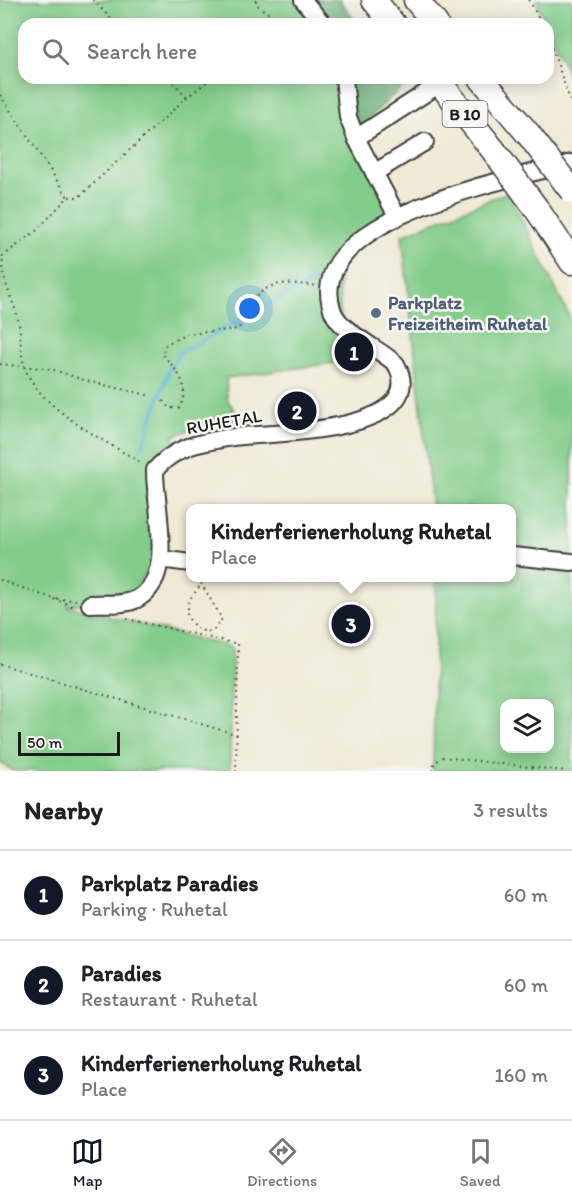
<!DOCTYPE html>
<html lang="en">
<head>
<meta charset="utf-8">
<style>
  body { margin:0; font-family:Itim,sans-serif; background:#f6f6f6; color:#202124 }
  .controls { position:absolute; right:18px; bottom:18px; display:grid; overflow:hidden; border-radius:12px; box-shadow:0 3px 15px #0003 }
  .controls button { width:54px; height:54px; display:grid; place-items:center; padding:0; border:0; border-bottom:2px solid #e0e0e0; background:#fff; color:#202124; font:30px sans-serif }
  .scale { position:absolute; left:18px; bottom:15px; width:102px; box-sizing:border-box; padding-left:6px; border:3px solid #1c1c1c; border-top:0; font-size:16px; line-height:21px; white-space:nowrap; color:#1c1c1c; -webkit-text-stroke:4px #f6f6f2; paint-order:stroke }
  .you { position:absolute; left:250px; top:309px; width:21px; height:21px; margin:-15px; border:4px solid #fff; border-radius:50%; background:#1a73e8; box-shadow:0 0 0 9px #1a73e833 }
  .badge { display:grid; place-items:center; width:39px; height:39px; border-radius:50%; background:#111827; color:#fff; font-size:20px; font-weight:700 }
  .pin { position:absolute; translate:-50% -50%; border:3px solid #fff; box-shadow:0 2px 6px #0006 }
  .popup { position:absolute; left:186px; top:504px; width:330px; height:78px; box-sizing:border-box; display:grid; place-content:center; border-radius:12px; background:#fff; filter:drop-shadow(0 2px 4px #0005); font-size:20px; white-space:nowrap; color:#757577 }
  .popup b { font-size:22px; color:#202124 }
  .popup::after { content:''; position:absolute; left:50%; top:100%; margin-left:-12px; border:12px solid transparent; border-top-color:#fff }
  .list { margin:0; padding:0; list-style:none }
  h2 { display:flex; justify-content:space-between; align-items:center; height:78px; margin:0; padding:0 24px; font-size:26px }
  h2 small { font-size:20px; font-weight:400; color:#757577 }
  .list li { display:grid; grid-template-columns:39px 1fr auto; gap:18px; align-items:center; box-sizing:border-box; height:90px; padding:0 24px; border-top:2px solid #e0e0e0 }
  .list b { display:block; font-size:22px; white-space:nowrap }
  .list p { margin:0; font-size:20px; white-space:nowrap; color:#757577 }
  .list em { font-size:20px; font-style:normal; color:#757577 }
  .icon { flex:none; width:33px; height:33px; fill:none; stroke:currentColor; stroke-width:2; stroke-linecap:round; stroke-linejoin:round }
  .map { position:relative; flex:none; width:572px; height:771px; overflow:hidden }
  .search { position:absolute; background:#fff; box-shadow:0 3px 15px #0003; left:18px; right:18px; top:18px; height:66px; display:flex; align-items:center; gap:15px; box-sizing:border-box; padding:0 21px; border-radius:18px; color:#757577; font-size:22px }
  .sheet { height:348px; background:#fff }
  nav { display:flex; justify-content:space-around; align-items:center; box-sizing:border-box; height:84px; border-top:2px solid #e0e0e0; background:#fff; font-size:16px; color:#757577 }
  nav a { display:grid; justify-items:center; gap:3px }
  nav .on { color:#111827 }
  .map>svg:first-child { display:block }
  .green { fill:#83cd8b; stroke:#507454; stroke-width:1.5; fill-rule:evenodd }
  .forest { fill:#6ab077; stroke:#43664a; stroke-width:1.5 }
  .lines { fill:none; stroke-linecap:round; stroke-linejoin:round }
  .stream { stroke:#53b4d2; stroke-width:4 }
  .minor-casing { stroke:#3c3b38; stroke-width:20 }
  .highway-casing { stroke:#3c3b38; stroke-width:27 }
  .path { stroke:#3c3b38; stroke-width:2; stroke-dasharray:1.5 4.5; stroke-linecap:butt }
  .minor { stroke:#fff; stroke-width:16 }
  .highway { stroke:#fff; stroke-width:24 }
  .highway-bridge-casing { stroke:#3c3b38; stroke-width:27; stroke-linecap:butt }
  .highway-bridge { stroke:#fff; stroke-width:24 }
  .service-dot { fill:#5c6f8a; stroke:#f6f6f2; stroke-width:2 }
  .labels { text-anchor:middle; dominant-baseline:central; stroke-width:5; stroke-linejoin:round; paint-order:stroke }
  .shield { fill:#f6f6f2; stroke:#5d5d5c; stroke-width:1.5 }
  .shield-label { font-size:16px; font-weight:bold; fill:#1c1c1c }
  .service-label { font-size:18px; font-weight:bold; fill:#4e5e75; stroke:#f6f6f2; text-anchor:start }
  .street-label { font-size:18px; fill:#1c1c1c; stroke:#f6f6f2 }
</style>
</head>
<body>
<div class="map">
<svg width="572" height="771" viewBox="0 0 572 771">
  <rect width="100%" height="100%" fill="#f6f6f2"/>
  <filter id="ink" filterUnits="userSpaceOnUse"><feTurbulence type="fractalNoise" baseFrequency=".0167" numOctaves="2"/><feDisplacementMap in="SourceGraphic" scale="12" xChannelSelector="R" yChannelSelector="G"/><feConvolveMatrix kernelMatrix="1 2 1 2 8 2 1 2 1" color-interpolation-filters="sRGB"/></filter>
  <filter id="wash" filterUnits="userSpaceOnUse"><feTurbulence type="fractalNoise" baseFrequency=".008" numOctaves="4" result="noise"/><feDisplacementMap in="SourceGraphic" scale="24" xChannelSelector="R" yChannelSelector="G"/><feGaussianBlur stdDeviation="1.35" result="paint"/><feColorMatrix in="noise" values="0 0 0 0 0 0 0 0 0 0 0 0 0 0 0 0 0 1.4 0 .05"/><feComposite in="paint" operator="in"/></filter>
  <g filter="url(#wash)">
    <rect width="100%" height="100%" fill="#f0e9d4"/>
    <g class="green">
      <path d="M0,0H295L315,24H24V78H339L388,213L348,238L337,253L342,340L334,363L226,378L227,399L242,423V432L235,433L218,420L173,436L179,447L164,455L155,559L131,596L66,606L232,647L230,771H14L0,763Z"/>
      <path d="M536,0H572V83Z"/>
      <path d="M508,192L572,322V771H433L436,578H512V508H432L402,235ZM504,704H550V748H504Z"/>
    </g>
    <g class="forest">
      <path d="M309,0H340L357,24H329Z"/>
      <path d="M348,78H399L404,85L361,126L354,113Z"/>
    </g>
    <g class="lines">
      <path class="stream" d="M141,450L169,370L179,353L326,274"/>
    </g>
  </g>
  <g filter="url(#ink)">
    <g class="lines">
      <g class="minor-casing">
        <g id="minor">
          <path d="M303,0L323,24"/>
          <path d="M344,78L348,117L356,138L397,216"/>
          <path d="M356,138L441,83"/>
          <path d="M374,173L425,142"/>
          <path d="M512,556L572,562"/>
          <path d="M160,559L190,563"/>
          <path d="M90,604C105,603 123,606 137,599C177,578 154,504 155,470C167,456 183,447 202,443C215,440 229,437 243,436C275,433 433,432 396,364C380,349 341,332 333,312C298,218 514,178 572,163"/>
        </g>
      </g>
      <g class="highway-casing">
        <g id="highway">
          <path d="M374,0L393,24"/>
          <path d="M416,0L436,24"/>
          <path d="M436,78L494,151"/>
          <path d="M481,78L529,135"/>
          <path d="M536,208L572,262"/>
        </g>
      </g>
      <g class="path">
        <path d="M93,0L116,24"/>
        <path d="M256,0V4L282,24"/>
        <path d="M529,0L542,24"/>
        <path d="M283,23L296,15"/>
        <path d="M548,37L572,106"/>
        <path d="M169,78L187,97"/>
        <path d="M0,95L68,197L36,231L3,256C0,278 12,297 18,318C22,335 19,357 27,373C46,412 105,441 142,463"/>
        <path d="M69,197H79L187,97L212,78"/>
        <path d="M0,364L51,369L87,381L152,396"/>
        <path d="M163,401L169,408H179C192,385 177,371 162,354L166,344L187,334L238,329C244,322 245,316 249,308C265,277 290,283 317,286"/>
        <path d="M198,578L222,619L213,631C199,633 194,627 187,616L189,600L201,585"/>
        <path d="M0,580L54,599L76,600"/>
        <path d="M54,599L75,607"/>
        <path d="M127,619L238,644L236,771"/>
        <path d="M0,664L238,735"/>
        <path d="M433,771L434,763L443,757L565,771"/>
      </g>
      <use href="#minor" class="minor"/>
      <use href="#highway" class="highway"/>
      <g class="highway-bridge-casing">
        <g id="highway-bridge">
          <path d="M529,135L572,191"/>
          <path d="M494,151L536,208"/>
        </g>
      </g>
      <use href="#highway-bridge" class="highway-bridge"/>
    </g>
  </g>
  <circle class="service-dot" cx="376" cy="313" r="6"/>
  <g class="labels">
    <rect class="shield" x="442.5" y="101" width="45" height="26" rx="4.5"/>
    <g class="shield-label">
      <text x="465" y="114">B 10</text>
    </g>
    <g class="service-label">
      <text x="388" y="303">Parkplatz<tspan x="388" dy="21">Freizeitheim Ruhetal</tspan></text>
    </g>
    <g class="street-label">
      <text transform="translate(224 422) rotate(-10)">RUHETAL</text>
    </g>
  </g>
</svg>
<div class="controls">
<button><svg class="icon" aria-label="layers" viewBox="0 0 24 24"><path d="M12 4l9 5-9 5-9-5zM3 14l9 5 9-5"/></svg></button>
</div>
<div class="scale">50 m</div>
<div class="you"></div>
<div class="pin badge" style="left:354px;top:352px">1</div>
<div class="pin badge" style="left:297px;top:411px">2</div>
<div class="pin badge" style="left:351px;top:624px">3</div>
<div class="popup"><b>Kinderferienerholung Ruhetal</b>Place</div>
<div class="search"><svg class="icon" aria-label="search" viewBox="0 0 24 24"><circle cx="10" cy="10" r="6"/><path d="M15 15l6 6"/></svg>Search here</div>
</div>
<section class="sheet">
<h2>Nearby<small>3 results</small></h2>
<ul class="list">
<li><span class="badge">1</span><div><b>Parkplatz Paradies</b><p>Parking · Ruhetal</p></div><em>60 m</em></li>
<li><span class="badge">2</span><div><b>Paradies</b><p>Restaurant · Ruhetal</p></div><em>60 m</em></li>
<li><span class="badge">3</span><div><b>Kinderferienerholung Ruhetal</b><p>Place</p></div><em>160 m</em></li>
</ul>
</section>
<nav>
<a class="on"><svg class="icon" aria-label="map" viewBox="0 0 24 24"><path d="M3 6l6-2 6 2 6-2v14l-6 2-6-2-6 2zM9 4v14M15 6v14"/></svg>Map</a>
<a><svg class="icon" aria-label="directions" viewBox="0 0 24 24"><path d="M12 3l9 9-9 9-9-9zM9 14v-3h6M13 9l2 2-2 2"/></svg>Directions</a>
<a><svg class="icon" aria-label="saved" viewBox="0 0 24 24"><path d="M7 4h10v16l-5-4-5 4z"/></svg>Saved</a>
</nav>
</body>
</html>
